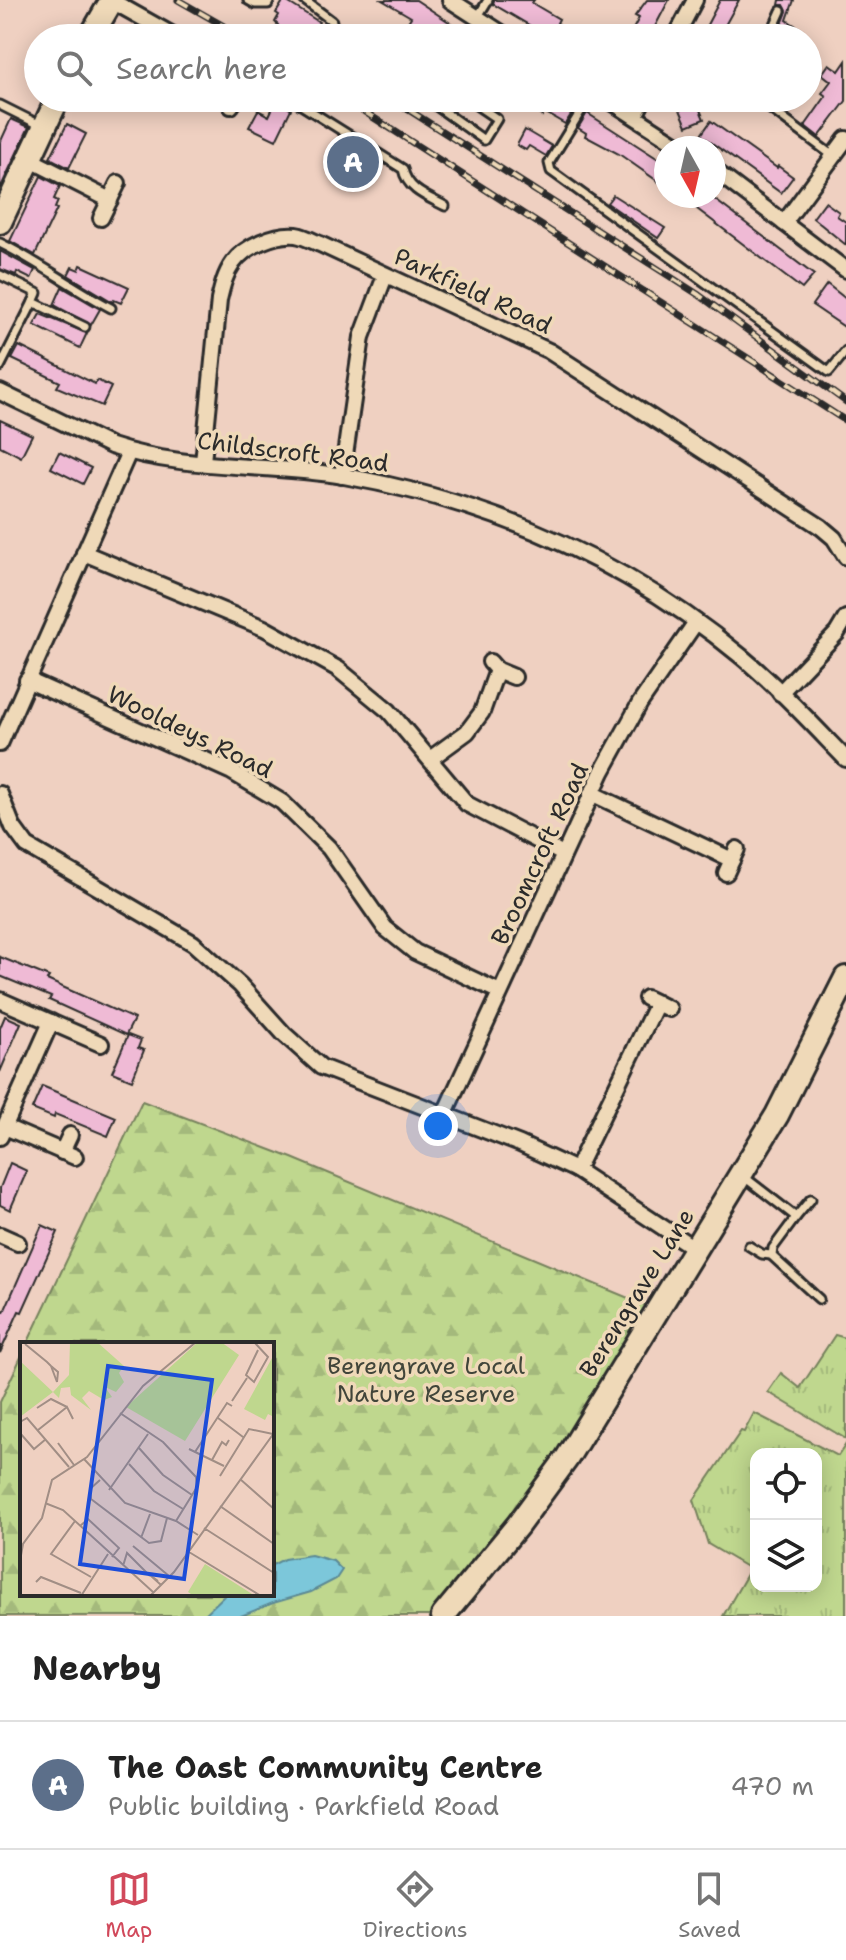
<!DOCTYPE html>
<html lang="en">
<head>
<meta charset="utf-8">
<style>
  body { margin:0; font-family:"Shantell Sans",sans-serif; background:#f2f2f2; color:#222 }
  .controls { position:absolute; right:24px; bottom:24px; display:grid; overflow:hidden; border-radius:16px; box-shadow:0 4px 20px #0003 }
  .controls button { width:72px; height:72px; display:grid; place-items:center; padding:0; border:0; border-bottom:2px solid #e0e0e0; background:#fff; color:#222; font:40px sans-serif }
  .compass { position:absolute; left:654px; top:136px; width:72px; height:72px; border-radius:50%; background:#fff; box-shadow:0 4px 20px #0003; rotate:172deg }
  .you { position:absolute; left:438px; top:1126px; width:28px; height:28px; margin:-20px; border:6px solid #fff; border-radius:50%; background:#1a73e8; box-shadow:0 0 0 12px #1a73e833 }
  .badge { display:grid; place-items:center; width:52px; height:52px; border-radius:50%; background:#d1495b; color:#fff; font-size:26px; font-weight:700 }
  .pin { position:absolute; translate:-50% -50%; border:4px solid #fff; box-shadow:0 2px 8px #0006 }
  .list { margin:0; padding:0; list-style:none }
  h2 { display:flex; justify-content:space-between; align-items:center; height:104px; margin:0; padding:0 32px; font-size:34px }
  h2 small { font-size:26px; font-weight:400; color:#767676 }
  .list li { display:grid; grid-template-columns:52px 1fr auto; gap:24px; align-items:center; box-sizing:border-box; height:128px; padding:0 32px; border-top:2px solid #e0e0e0 }
  .list b { display:block; font-size:30px; white-space:nowrap }
  .list p { margin:0; font-size:26px; white-space:nowrap; color:#767676 }
  .list em { font-size:26px; font-style:normal; color:#767676 }
  .icon { flex:none; width:44px; height:44px; fill:none; stroke:currentColor; stroke-width:2; stroke-linecap:round; stroke-linejoin:round }
  .map { position:relative; flex:none; width:846px; height:1616px; overflow:hidden }
  .search { position:absolute; background:#fff; box-shadow:0 4px 20px #0003; left:24px; right:24px; top:24px; height:88px; display:flex; align-items:center; gap:20px; box-sizing:border-box; padding:0 28px; border-radius:44px; color:#767676; font-size:30px }
  .sheet { height:232px; background:#fff }
  nav { display:flex; justify-content:space-around; align-items:center; box-sizing:border-box; height:112px; border-top:2px solid #e0e0e0; background:#fff; font-size:22px; color:#767676 }
  nav a { display:grid; justify-items:center; gap:4px }
  nav .on { color:#d1495b }
  .map>svg:first-child { display:block }
  .grass { fill:url(#grass-tufts); stroke:#75815c; stroke-width:2; fill-rule:evenodd }
  .forest { fill:url(#forest-firs); stroke:#75815c; stroke-width:2 }
  .water { fill:#7bc7da; stroke:#5b8994; stroke-width:2 }
  .building { fill:#efbad5; stroke:#2b2b2b; stroke-width:2 }
  .lines { fill:none; stroke-linecap:round; stroke-linejoin:round }
  .lane-casing { stroke:#2b2b2b; stroke-width:13 }
  .street-casing { stroke:#2b2b2b; stroke-width:20 }
  .secondary-casing { stroke:#2b2b2b; stroke-width:28 }
  .lane { stroke:#efd9b8; stroke-width:7 }
  .street { stroke:#efd9b8; stroke-width:14 }
  .secondary { stroke:#efd9b8; stroke-width:22 }
  .rail-casing { stroke:#2b2b2b; stroke-width:7 }
  .rail { stroke:#efd9b8; stroke-width:4; stroke-dasharray:12; stroke-linecap:butt }
  .labels { text-anchor:middle; dominant-baseline:central; stroke-width:7; stroke-linejoin:round; paint-order:stroke }
  .street-label { font-size:24px; fill:#2b2b2b; stroke:#efd9b8 }
  .park-label { font-size:24px; fill:#41453a; stroke:#efd9b8 }
  .inset-road { fill:none; stroke:#a18e85; stroke-width:2 }
  .view { fill:#1d4ed8; fill-opacity:0.15; stroke:#1d4ed8; stroke-width:4 }
  .inset-edge { fill:none; stroke:#2b2b2b; stroke-width:4 }
</style>
</head>
<body>
<div class="map">
<svg width="846" height="1616" viewBox="0 0 846 1616">
  <defs>
    <pattern id="grass-tufts" width="24" height="20" patternUnits="userSpaceOnUse" patternTransform="scale(2)"><rect width="24" height="20" fill="#bfd78e"/><path d="M3 7l-1-3M5 7V3M7 7l1-3M15 17l-1-3M17 17v-4M19 17l1-3" fill="none" stroke="#a4b97b"/></pattern>
    <pattern id="forest-firs" width="22" height="20" patternUnits="userSpaceOnUse" patternTransform="scale(2)"><rect width="22" height="20" fill="#bfd78e"/><path d="M5 1l3.5 6h-7zM16 11l3.5 6h-7z" fill="#a4b97b"/></pattern>
  </defs>
  <rect width="100%" height="100%" fill="#efd0c1"/>
  <filter id="ink" filterUnits="userSpaceOnUse"><feTurbulence type="fractalNoise" baseFrequency=".0125" numOctaves="2"/><feDisplacementMap in="SourceGraphic" scale="16" xChannelSelector="R" yChannelSelector="G"/><feConvolveMatrix kernelMatrix="1 2 1 2 8 2 1 2 1" color-interpolation-filters="sRGB"/></filter>
  <g filter="url(#ink)">
    <g class="grass">
      <path d="M835,1335L846,1338V1439L768,1392L781,1373L800,1388Z"/>
      <path d="M754,1413L838,1456L846,1444V1616H723L750,1569L708,1544L694,1500L741,1431L744,1432ZM756,1454H816V1586H756Z"/>
    </g>
    <path class="forest" d="M142,1101L292,1158L650,1307L542,1483L435,1616H0V1402L22,1355V1594H272V1344H27Z"/>
    <path class="water" d="M311,1555L333,1561L342,1570L336,1579L311,1592L273,1603L241,1616H203L226,1594H272V1565L284,1559Z"/>
    <g class="building">
      <path d="M284,0L319,22L308,38H270L278,25L275,22L279,15L276,13Z"/>
      <path d="M382,0H416L473,38H425L406,25L411,17Z"/>
      <path d="M494,0H534L532,3L559,19L557,23L581,38H551L493,4Z"/>
      <path d="M647,0H669L649,38H645L632,31L639,18L635,16Z"/>
      <path d="M720,0H739L718,38H700Z"/>
      <path d="M780,0H794L787,20L802,30L796,38H785L778,35L787,11L784,5H779Z"/>
      <path d="M846,61V101L819,137L805,126L826,96L822,93L831,81L822,74L829,64L839,71Z"/>
      <path d="M533,98H559L576,107L565,124L544,112L542,116L527,107Z"/>
      <path d="M675,98H695L704,119L687,126Z"/>
      <path d="M276,101L291,109L276,140L249,127L258,110L269,116Z"/>
      <path d="M587,113L666,164V187L619,154L585,136L586,133L578,128Z"/>
      <path d="M11,119L29,127L0,189V143Z"/>
      <path d="M711,121L777,168L778,166L793,177L781,193L701,135Z"/>
      <path d="M67,124L86,134L69,168L50,158Z"/>
      <path d="M525,130L552,146L546,156L529,146L526,150L517,145Z"/>
      <path d="M41,176L60,186L54,199L58,201L55,208L57,209L35,255L10,241Z"/>
      <path d="M613,195L665,228L658,238L607,203Z"/>
      <path d="M680,196H710L814,275L802,289Z"/>
      <path d="M825,202L839,212L837,216L846,222V245L813,218Z"/>
      <path d="M0,251L35,270L31,279L17,272L16,275L0,269Z"/>
      <path d="M81,265L129,287L121,303L114,300L113,302L68,275L72,267L79,270Z"/>
      <path d="M827,284L846,299V328L812,305Z"/>
      <path d="M62,287L100,309L91,325L54,305Z"/>
      <path d="M40,314L87,333L80,348L34,325Z"/>
      <path d="M19,346L95,384L97,380L111,387L102,406L57,387L60,382L12,359Z"/>
      <path d="M0,420L32,435L21,457L0,446Z"/>
      <path d="M59,452L91,468L83,484L51,468Z"/>
      <path d="M0,957L49,977L47,980L134,1019L126,1035L49,1000L51,997L0,976Z"/>
      <path d="M5,1016L21,1023L0,1072V1028Z"/>
      <path d="M128,1035L141,1040L138,1048L144,1050L132,1080L112,1072Z"/>
      <path d="M42,1086L116,1117L108,1136L55,1114L54,1118L32,1109Z"/>
      <path d="M10,1163L27,1171L10,1210L0,1205V1188Z"/>
      <path d="M42,1225L58,1232L22,1312L19,1311L0,1353V1310L4,1312Z"/>
    </g>
    <g class="lines">
      <g class="lane-casing">
        <g id="lane">
          <path d="M248,0L255,4H268L270,0"/>
          <path d="M304,0L332,21V35L338,38"/>
          <path d="M477,18L488,0"/>
          <path d="M769,38L781,11"/>
          <path d="M290,98L403,169C407,190 428,197 445,206"/>
          <path d="M425,98L484,140L497,119L466,98"/>
          <path d="M589,98L549,163L551,171L829,372L846,351"/>
          <path d="M756,98L833,156"/>
          <path d="M0,105L42,126"/>
          <path d="M0,243C39,262 73,288 111,308"/>
          <path d="M0,275L37,293L33,302L85,327"/>
          <path d="M0,367L33,302"/>
          <path d="M743,1176L796,1217L773,1248L772,1256L819,1299"/>
          <path d="M796,1217L811,1199"/>
          <path d="M749,1246L762,1254L771,1255"/>
        </g>
      </g>
      <g class="street-casing">
        <g id="street">
          <path d="M450,0L509,38"/>
          <path d="M112,1L178,38"/>
          <path d="M675,38L695,0"/>
          <path d="M606,98L683,148"/>
          <path d="M231,106L236,98"/>
          <path d="M635,116L644,98"/>
          <path d="M29,159L110,200"/>
          <path d="M714,170L846,270"/>
          <path d="M101,218L118,183"/>
          <path d="M784,223L846,139"/>
          <path d="M0,392L111,446C185,471 268,463 344,476C491,502 627,561 742,657C779,688 812,724 846,759"/>
          <path d="M203,462L219,300C222,287 225,274 233,263C245,246 275,233 296,235C303,236 313,241 320,244L549,351L821,527L834,538L846,557"/>
          <path d="M342,476L362,337L385,276"/>
          <path d="M84,553L264,628L338,669L389,711L467,804L563,854"/>
          <path d="M490,662L497,670L514,677"/>
          <path d="M27,680L230,771L282,802L329,848L385,928L415,952L500,992"/>
          <path d="M780,693L837,633L846,618"/>
          <path d="M0,744L129,452"/>
          <path d="M430,759L467,732L482,712L497,670"/>
          <path d="M591,793L732,860"/>
          <path d="M0,794L13,827L27,846L193,943L240,985L284,1034L321,1067L520,1144L576,1170L694,1248"/>
          <path d="M726,873L737,849"/>
          <path d="M646,998L669,1009"/>
          <path d="M0,1000L101,1044"/>
          <path d="M444,1115L602,772L640,703L696,622"/>
          <path d="M5,1127L75,1157"/>
          <path d="M0,1137L51,1022"/>
          <path d="M62,1152L70,1135"/>
          <path d="M576,1170L657,1003"/>
          <path d="M0,1235L18,1243"/>
        </g>
      </g>
      <g class="secondary-casing">
        <g id="secondary">
          <path d="M90,38L112,0"/>
          <path d="M0,222L58,98"/>
          <path d="M443,1616L518,1525L567,1458L777,1115L846,978"/>
        </g>
      </g>
      <use href="#lane" class="lane"/>
      <use href="#street" class="street"/>
      <use href="#secondary" class="secondary"/>
      <g class="rail-casing">
        <g id="rail">
          <path d="M178,0L245,38"/>
          <path d="M343,98L846,421"/>
          <path d="M390,98L699,295L846,402"/>
        </g>
      </g>
      <use href="#rail" class="rail"/>
    </g>
  </g>
  <g class="labels">
    <g class="street-label">
      <text transform="translate(473 291) rotate(25)">Parkfield Road</text>
      <text transform="translate(293 452) rotate(7)">Childscroft Road</text>
      <text transform="translate(190 732) rotate(26)">Wooldeys Road</text>
      <text transform="translate(540 854) rotate(-65)">Broomcroft Road</text>
      <text transform="translate(637 1293) rotate(-58)">Berengrave Lane</text>
    </g>
    <g class="park-label">
      <text x="426" y="1366">Berengrave Local<tspan x="426" dy="28">Nature Reserve</tspan></text>
    </g>
  </g>
  <g transform="translate(20 1342)">
    <rect width="254" height="254" fill="#efd0c1"/>
    <path d="M50,0H77L104,24L99,31L104,40L96,50L85,45L92,55L84,58L69,49L62,56L71,68L51,53L50,45L41,46L39,56L33,50L49,33ZM252,16L254,75L248,72L245,78L224,67Z" fill="#bfd78e"/>
    <path d="M178,0H201L219,13L165,99L106,65ZM0,19L33,50L0,75Z" fill="#bfd78e"/>
    <path d="M185,222L232,252L174,254L168,250Z" fill="#bfd78e"/>
    <path class="inset-road" d="M234,0L248,15L234,40L226,33L238,8M5,2L27,20L31,24L38,30L37,40L31,24M212,59L227,36M17,66L31,57L47,65M100,71L143,100L176,135L177,145L156,179M198,76L223,95M0,80L7,76L49,125M18,88L47,65L53,77M0,91L14,107L26,97M38,101L54,123M119,106L143,133L172,153M169,107L204,124M175,110L207,61L212,64M64,117L105,161L156,179L178,193M192,118L202,100L206,103L209,98M109,122L134,149L163,167M200,134L229,87L253,92M220,137L254,167M80,138L70,147L71,157L129,201L141,199L147,176M89,148L128,92M25,161L43,168L133,250M200,164L254,202M55,179L31,212L71,235M60,184L68,177L99,206L92,215M184,186L254,231M121,196L130,172M113,204L149,234M169,210L241,254M0,219L3,202L22,176L32,138L67,115L123,44L176,0M103,224L107,211L130,234M138,239L130,233L141,243M16,240L21,235L61,251M61,254L88,212M130,254L154,230L254,91"/>
    <path class="view" d="M88,24L192,38L164,237L60,222Z"/>
    <rect width="254" height="254" class="inset-edge"/>
  </g>
</svg>
<div class="controls">
<button><svg class="icon" aria-label="locate" viewBox="0 0 24 24"><circle cx="12" cy="12" r="6"/><path d="M12 2v4M12 18v4M2 12h4M18 12h4"/></svg></button>
<button><svg class="icon" aria-label="layers" viewBox="0 0 24 24"><path d="M12 4l9 5-9 5-9-5zM3 14l9 5 9-5"/></svg></button>
</div>
<svg class="compass" viewBox="-18 -18 36 36"><path d="M0-13l5 13h-10z" fill="#e53935"/><path d="M0 13l5-13h-10z" fill="#767676"/></svg>
<div class="you"></div>
<div class="pin badge" style="left:353px;top:162px;background:#5c6f8a">A</div>
<div class="search"><svg class="icon" aria-label="search" viewBox="0 0 24 24"><circle cx="10" cy="10" r="6"/><path d="M15 15l6 6"/></svg>Search here</div>
</div>
<section class="sheet">
<h2>Nearby<small></small></h2>
<ul class="list">
<li><span class="badge" style="background:#5c6f8a">A</span><div><b>The Oast Community Centre</b><p>Public building · Parkfield Road</p></div><em>470 m</em></li>
</ul>
</section>
<nav>
<a class="on"><svg class="icon" aria-label="map" viewBox="0 0 24 24"><path d="M3 6l6-2 6 2 6-2v14l-6 2-6-2-6 2zM9 4v14M15 6v14"/></svg>Map</a>
<a><svg class="icon" aria-label="directions" viewBox="0 0 24 24"><path d="M12 3l9 9-9 9-9-9zM9 14v-3h6M13 9l2 2-2 2"/></svg>Directions</a>
<a><svg class="icon" aria-label="saved" viewBox="0 0 24 24"><path d="M7 4h10v16l-5-4-5 4z"/></svg>Saved</a>
</nav>
</body>
</html>
